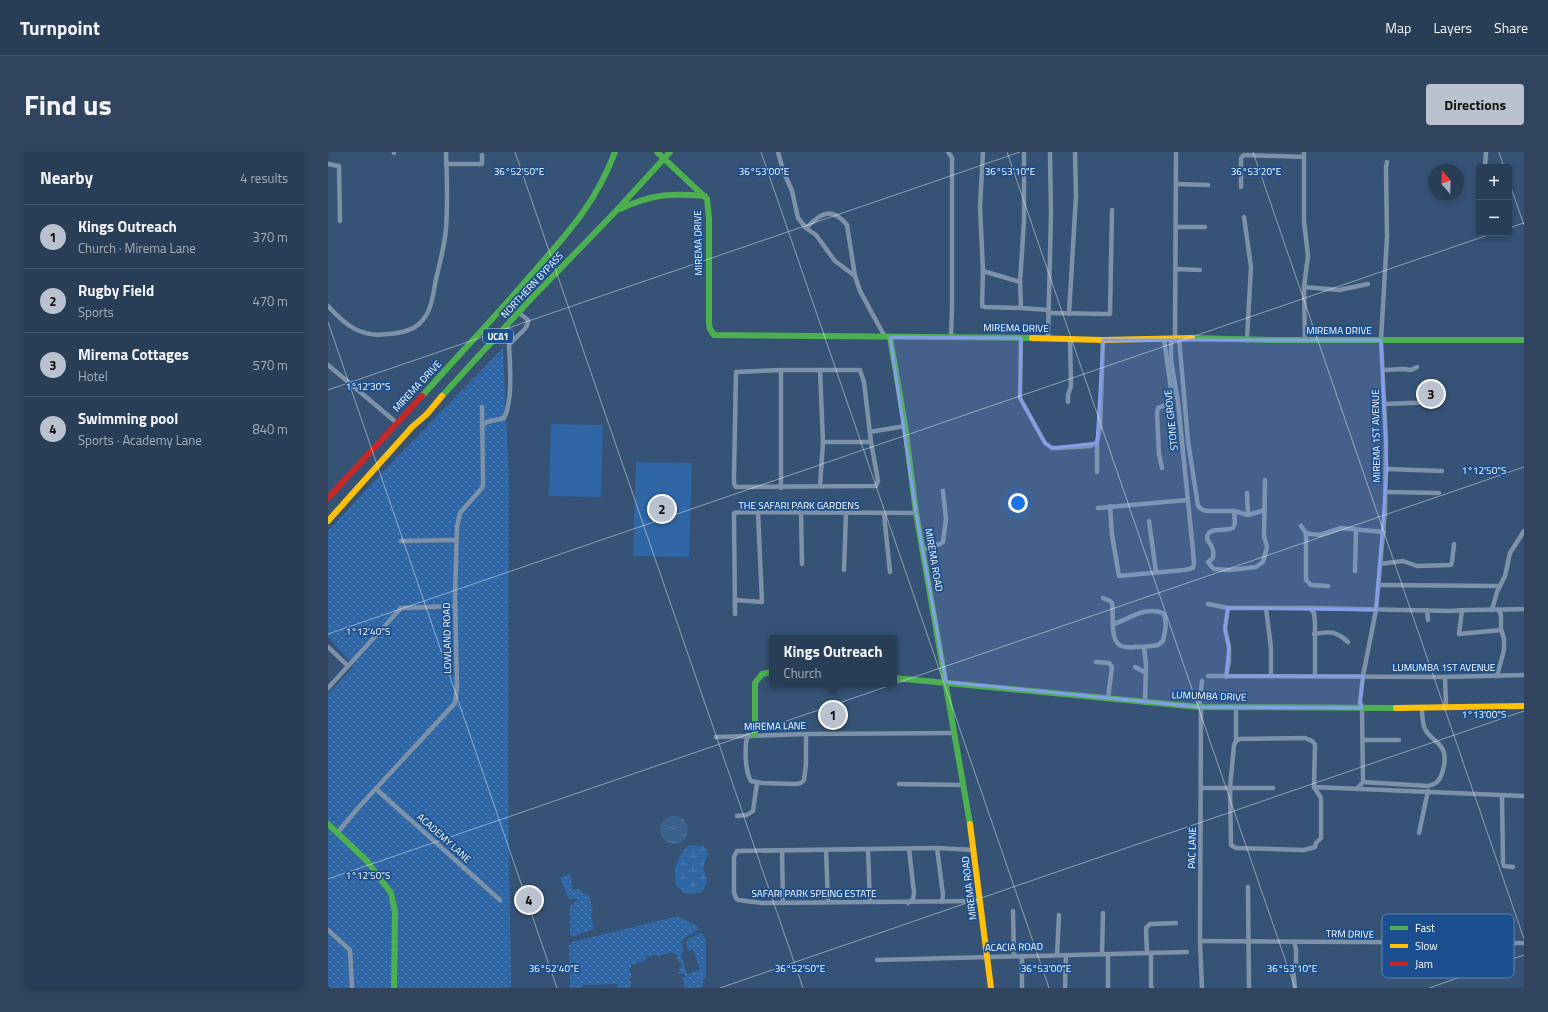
<!DOCTYPE html>
<html lang="en">
<head>
<meta charset="utf-8">
<style>
  body { margin:0; font-family:"Titillium Web",sans-serif; background:#30455d; color:#f1f3f6 }
  .controls { position:absolute; right:12px; top:12px; display:grid; overflow:hidden; border-radius:4px; box-shadow:0 2px 6px #0003 }
  .controls button { width:36px; height:36px; display:grid; place-items:center; padding:0; border:0; border-bottom:1px solid #44576d; background:#283e57; color:#f1f3f6; font:20px sans-serif }
  .compass { position:absolute; left:1100px; top:12px; width:36px; height:36px; border-radius:50%; background:#283e57; box-shadow:0 2px 6px #0003; rotate:341deg }
  .you { position:absolute; left:690px; top:351px; width:14px; height:14px; margin:-10px; border:3px solid #fff; border-radius:50%; background:#1a73e8; box-shadow:0 0 0 6px #1a73e833 }
  .badge { display:grid; place-items:center; width:26px; height:26px; border-radius:50%; background:#b9c2ce; color:#111; font-size:13px; font-weight:700 }
  .pin { position:absolute; translate:-50% -50%; border:2px solid #fff; box-shadow:0 1px 4px #0006 }
  .popup { position:absolute; left:441px; top:483px; width:128px; height:52px; box-sizing:border-box; display:grid; place-content:center; border-radius:4px; background:#283e57; filter:drop-shadow(0 1px 3px #0005); font-size:13px; white-space:nowrap; color:#a5aeba }
  .popup b { font-size:15px; color:#f1f3f6 }
  .popup::after { content:''; position:absolute; left:50%; top:100%; margin-left:-8px; border:8px solid transparent; border-top-color:#283e57 }
  .list { margin:0; padding:0; list-style:none }
  h2 { display:flex; justify-content:space-between; align-items:center; height:52px; margin:0; padding:0 16px; font-size:17px }
  h2 small { font-size:13px; font-weight:400; color:#a5aeba }
  .list li { display:grid; grid-template-columns:26px 1fr auto; gap:12px; align-items:center; box-sizing:border-box; height:64px; padding:0 16px; border-top:1px solid #44576d }
  .list b { display:block; font-size:15px; white-space:nowrap }
  .list p { margin:0; font-size:13px; white-space:nowrap; color:#a5aeba }
  .list em { font-size:13px; font-style:normal; color:#a5aeba }
  .map { position:relative; flex:none; width:1196px; height:836px; overflow:hidden; border-radius:4px }
  header { display:flex; align-items:center; gap:24px; box-sizing:border-box; height:56px; padding:0 20px; background:#283e57; border-bottom:1px solid #44576d }
  header strong { font-size:19px }
  nav { display:flex; gap:22px; margin-inline-start:auto; font-size:14px }
  .intro { display:flex; align-items:center; justify-content:space-between; box-sizing:border-box; height:96px; padding:0 24px }
  h1 { margin:0; font-size:28px }
  .button { padding:10px 18px; border-radius:4px; background:#b9c2ce; color:#111; font-size:14px; font-weight:700 }
  main { display:flex; gap:24px; padding:0 24px }
  aside { flex:1; background:#283e57; border-radius:4px; box-shadow:0 2px 6px #0003 }
  .map>svg:first-child { display:block }
  .green { fill:url(#green-dots) }
  .wetland { fill:url(#wetland-marsh) }
  .pitch { fill:#2f66a5 }
  .water { fill:url(#water-ripples) }
  .lines { fill:none; stroke-linecap:round; stroke-linejoin:round }
  .street { stroke:#7d92a8; stroke-width:4.5 }
  .fast { stroke:#4caf50; stroke-width:6 }
  .slow { stroke:#ffc107; stroke-width:6 }
  .jam { stroke:#c62828; stroke-width:6 }
  .marked { fill:#839eea; fill-opacity:0.2; stroke:#839eea; stroke-width:3; stroke-linejoin:round }
  .ticks { fill:none; stroke:#fff; stroke-width:1; stroke-opacity:0.45 }
  .labels { text-anchor:middle; dominant-baseline:central; stroke-width:3.5; stroke-linejoin:round; paint-order:stroke }
  .shield { fill:#1b4f8f; stroke:#bbcadd; stroke-width:1 }
  .shield-label { font-size:9px; font-weight:bold; fill:#fff }
  .street-label { font-size:10px; fill:#fff; stroke:#1b4f8f }
  .key { fill:#1b4f8f; stroke:#5f84b1; stroke-width:1 }
  .key-label { font-size:11px; fill:#fff }
  .ticks-label { font-size:10px; text-anchor:middle; fill:#fff; stroke:#1b4f8f; stroke-width:3.5; stroke-linejoin:round; paint-order:stroke }
</style>
</head>
<body>
<header>
<strong>Turnpoint</strong>
<nav><a>Map</a><a>Layers</a><a>Share</a></nav>
</header>
<div class="intro"><h1>Find us</h1><a class="button">Directions</a></div>
<main>
<aside>
<h2>Nearby<small>4 results</small></h2>
<ul class="list">
<li><span class="badge">1</span><div><b>Kings Outreach</b><p>Church · Mirema Lane</p></div><em>370 m</em></li>
<li><span class="badge">2</span><div><b>Rugby Field</b><p>Sports</p></div><em>470 m</em></li>
<li><span class="badge">3</span><div><b>Mirema Cottages</b><p>Hotel</p></div><em>570 m</em></li>
<li><span class="badge">4</span><div><b>Swimming pool</b><p>Sports · Academy Lane</p></div><em>840 m</em></li>
</ul>
</aside>
<div class="map">
<svg width="1196" height="836" viewBox="0 0 1196 836">
  <defs>
    <pattern id="green-dots" width="8" height="8" patternUnits="userSpaceOnUse"><rect width="8" height="8" fill="#2f66a5"/><path d="M2 2h.1M6 6h.1" fill="none" stroke="#4e7db2" stroke-width="1.8" stroke-linecap="round"/></pattern>
    <pattern id="wetland-marsh" width="20" height="14" patternUnits="userSpaceOnUse"><rect width="20" height="14" fill="#2f66a5"/><path d="M1 5h8M5 5V1M11 12h8M15 12V8" fill="none" stroke="#4e7db2"/></pattern>
    <pattern id="water-ripples" width="26" height="14" patternUnits="userSpaceOnUse"><rect width="26" height="14" fill="#3b618d"/><path d="M2 4q2-2 4 0t4 0M15 11q2-2 4 0t4 0" fill="none" stroke="#58799e"/></pattern>
  </defs>
  <rect width="100%" height="100%" fill="#365274"/>
  <g class="green">
    <path d="M175,196L181,329L180,624L183,836H0V542L26,514L0,485V379L68,306Z"/>
    <path d="M242,722L245,738L251,737L256,742L261,743L265,759L263,764L266,777L246,784L242,783V754L250,747H243L240,746L232,725Z"/>
    <path d="M346,765L354,766L370,775L371,777C365,783 358,783 353,790L356,800L353,802L359,822L372,818L365,797L360,799L358,791L360,787L373,781L378,787V825L375,828L374,836H356L357,835L354,826L357,825L356,821L350,822V821L352,820L351,818H349L354,815L353,810L351,811L348,802H346L345,800L331,804L328,803L318,805L317,809L303,813V816L301,817L304,825L301,827L303,831L302,835L303,836H290V832L255,833V836H242L241,794L244,790Z"/>
  </g>
  <path class="wetland" d="M361,693L375,694C386,705 374,707 376,717C376,721 380,725 379,729C378,740 367,744 358,741C354,740 351,736 348,733C345,717 348,704 361,693Z"/>
  <g class="pitch">
    <path d="M223,272L275,273L273,345L221,344Z"/>
    <path d="M308,310L364,311L361,405L305,404Z"/>
  </g>
  <g class="water">
    <circle cx="346" cy="678" r="14"/>
    <path d="M193,742L212,743V756H192V753L190,752L191,745L193,744Z"/>
  </g>
  <g class="lines">
    <g class="street">
      <path d="M450,0L455,18L464,39L470,66L478,76L488,83L507,109L527,124L532,139L557,185"/>
      <path d="M620,0L624,6V154L623,185"/>
      <path d="M655,0L652,54L655,119L654,154L657,155L693,156"/>
      <path d="M696,0V69L692,130L693,156L721,158"/>
      <path d="M976,0V69L980,104L976,135L977,188"/>
      <path d="M66,1V0"/>
      <path d="M0,12L11,14L12,69"/>
      <path d="M118,12H154V3"/>
      <path d="M1157,15L1158,0"/>
      <path d="M848,32L880,33"/>
      <path d="M913,35V6L916,3L976,5"/>
      <path d="M916,65L923,115L919,187"/>
      <path d="M848,75H877"/>
      <path d="M478,76C493,61 504,54 519,73L527,124"/>
      <path d="M847,117L872,118"/>
      <path d="M655,119L692,130"/>
      <path d="M976,135L1011,138L1040,132"/>
      <path d="M0,154C17,173 33,186 60,182C72,181 85,179 93,170C104,159 105,142 108,127C112,110 117,93 118,76C120,51 119,25 118,0"/>
      <path d="M720,161L782,162L784,58"/>
      <path d="M741,162L748,44L747,0"/>
      <path d="M693,186L692,246L717,291L724,296H730L763,294L769,290L772,275L775,188"/>
      <path d="M720,186L723,62L722,0"/>
      <path d="M847,186L848,0"/>
      <path d="M851,186L860,289L870,354L875,358L879,359H906L920,363L937,358"/>
      <path d="M0,213L69,271"/>
      <path d="M453,218H532L536,230L543,290L550,329L548,334L408,335L406,332V323L408,220L453,218V336"/>
      <path d="M1055,218L1076,217L1083,218L1089,215"/>
      <path d="M740,250V243L743,234L742,187"/>
      <path d="M1057,252L1109,250"/>
      <path d="M154,274L159,270L176,266C185,250 182,212 181,193C186,185 201,178 200,168L191,161"/>
      <path d="M542,280L577,274"/>
      <path d="M495,290H543"/>
      <path d="M769,290V320"/>
      <path d="M834,316L831,302L829,261L830,256L842,251L844,244L836,187"/>
      <path d="M1059,317L1114,319"/>
      <path d="M492,334L495,290L492,218"/>
      <path d="M1057,340L1111,341"/>
      <path d="M919,341L920,363"/>
      <path d="M782,354L784,383L791,424L856,418L865,416L866,412L865,399L850,250L843,208V187"/>
      <path d="M770,356L859,348"/>
      <path d="M906,359L907,371L905,376C895,380 879,374 879,387C884,395 886,396 885,406L880,410L883,414L886,417L902,418L928,415L935,410L939,395L936,384L937,328"/>
      <path d="M473,361L474,412"/>
      <path d="M556,362L562,420"/>
      <path d="M821,369L828,420"/>
      <path d="M973,374L978,381L983,382L992,383L1013,376L1056,380"/>
      <path d="M978,381V428L983,433L1000,434"/>
      <path d="M73,389L128,388"/>
      <path d="M594,398L612,392L615,390L618,367L615,339"/>
      <path d="M1052,412L1075,409L1089,414L1123,413L1124,410L1126,392"/>
      <path d="M516,418L518,360"/>
      <path d="M1027,419L1028,378"/>
      <path d="M1051,433L1172,434"/>
      <path d="M775,446L782,449L784,451C786,462 781,488 793,494C800,497 809,494 816,495L818,513L817,551"/>
      <path d="M407,448L434,450L430,360"/>
      <path d="M880,452L900,456H938L943,496V524"/>
      <path d="M938,456H982L1122,459C1147,457 1171,458 1196,457"/>
      <path d="M982,456L986,461L987,471V523"/>
      <path d="M1099,458L1100,468"/>
      <path d="M1134,458L1131,482L1173,478"/>
      <path d="M1164,458L1169,440L1177,424L1182,401L1196,379"/>
      <path d="M407,462L406,361L412,360L588,361"/>
      <path d="M786,472C802,466 818,454 835,461C840,470 837,479 835,489L830,493L816,495"/>
      <path d="M986,482C1002,479 1008,479 1020,490"/>
      <path d="M0,495L20,514"/>
      <path d="M768,510L781,511L784,515L780,546"/>
      <path d="M807,515L818,521"/>
      <path d="M880,524L1117,525L1196,523"/>
      <path d="M1169,524L1176,498V487L1173,477V463L1171,459"/>
      <path d="M898,525L901,509V495L897,477L900,456"/>
      <path d="M1117,525L1118,555"/>
      <path d="M0,536L73,456L127,454"/>
      <path d="M871,555L874,529"/>
      <path d="M873,555L872,789L874,836"/>
      <path d="M420,583C416,593 417,620 423,629L434,631L468,632L473,631L476,628L478,612V582"/>
      <path d="M388,585L478,582L626,581"/>
      <path d="M977,586L984,589L987,592L986,635L993,646V686L988,691L987,695L976,698L908,696L903,693L902,636L906,593L908,589L912,587Z"/>
      <path d="M1035,588H1071"/>
      <path d="M908,589V555"/>
      <path d="M1035,630L1100,634C1103,633 1106,633 1109,630C1115,624 1119,606 1115,598C1111,589 1101,586 1097,577C1094,570 1094,562 1094,555"/>
      <path d="M571,632L635,633"/>
      <path d="M986,635L1196,644"/>
      <path d="M874,636H945"/>
      <path d="M48,637L172,748"/>
      <path d="M1029,637L1035,630L1034,556L1032,550L1035,524L1048,458L1057,359L1058,289L1053,188L1059,85L1058,15L1059,10"/>
      <path d="M1174,643L1175,711L1176,714L1185,715"/>
      <path d="M409,664L419,663L425,659L429,631"/>
      <path d="M10,680L30,656L127,551L129,535L127,445L129,375L132,361L154,336L155,332L154,255"/>
      <path d="M1091,681L1100,639"/>
      <path d="M609,696L615,743L614,750"/>
      <path d="M498,698L500,750"/>
      <path d="M540,698L542,750"/>
      <path d="M646,698L609,696L409,699L406,705V740L408,746L410,748L434,751L653,749"/>
      <path d="M454,699L455,751"/>
      <path d="M920,735L921,836"/>
      <path d="M580,751L585,747L586,741L581,697"/>
      <path d="M685,759L686,804"/>
      <path d="M0,778L22,798L24,836"/>
      <path d="M872,789L1196,791"/>
      <path d="M966,790L968,797V814L965,817L967,836"/>
      <path d="M819,801L818,776L822,772L848,771"/>
      <path d="M823,801V834L824,836"/>
      <path d="M774,802L775,761"/>
      <path d="M729,803L731,763"/>
      <path d="M549,808L859,800"/>
      <path d="M694,836V804"/>
      <path d="M737,836L738,803"/>
      <path d="M780,836V802"/>
    </g>
    <g class="fast">
      <path d="M329,0L379,47L381,66V171L382,177L386,183L704,186"/>
      <path d="M292,57C324,42 343,41 377,44"/>
      <path d="M562,185L577,274L588,361L642,672"/>
      <path d="M864,186L944,188H1196"/>
      <path d="M94,244C128,206 163,169 196,131C234,87 266,56 287,0"/>
      <path d="M114,244L201,149L288,59L342,0"/>
      <path d="M566,526L871,555L1068,556"/>
      <path d="M427,583V531L434,522L444,520"/>
      <path d="M0,672L39,709L63,741L67,760L66,836"/>
    </g>
    <g class="slow">
      <path d="M704,186L775,188L864,186"/>
      <path d="M0,369L84,275L99,262L114,244"/>
      <path d="M1068,556L1196,554"/>
      <path d="M642,672L663,836"/>
    </g>
    <path class="jam" d="M0,346L94,244"/>
  </g>
  <path class="marked" d="M562,185L693,186L692,246L717,291L724,296L769,291L775,188H1053L1059,317L1048,458L900,456L897,477L901,495L898,524H1035L1032,551L1034,556L871,555L618,530L588,361Z"/>
  <path class="ticks" d="M187,0L475,836M433,0L721,836M679,0L967,836M925,0L1196,787M1171,0L1176,15M1181,30L1196,73M1181,76L1196,71M0,170L229,836M0,238L692,0M0,482L1166,81M0,727L1196,315M392,836L1196,559M1101,836L1196,803"/>
  <g class="labels">
    <rect class="shield" x="155" y="177" width="30" height="14" rx="3"/>
    <g class="shield-label">
      <text x="170" y="184">UCA1</text>
    </g>
    <g class="street-label">
      <text transform="translate(370 91) rotate(-91)">MIREMA DRIVE</text>
      <text transform="translate(204 133) rotate(-47)">NORTHERN BYPASS</text>
      <text transform="translate(688 176) rotate(1)">MIREMA DRIVE</text>
      <text x="1011" y="178">MIREMA DRIVE</text>
      <text transform="translate(89 234) rotate(-47)">MIREMA DRIVE</text>
      <text transform="translate(843 268) rotate(-96)">STONE GROVE</text>
      <text transform="translate(1048 284) rotate(-91)">MIREMA 1ST AVENUE</text>
      <text x="471" y="353">THE SAFARI PARK GARDENS</text>
      <text transform="translate(606 408) rotate(80)">MIREMA ROAD</text>
      <text transform="translate(119 486) rotate(-91)">LOWLAND ROAD</text>
      <text x="1116" y="515">LUMUMBA 1ST AVENUE</text>
      <text transform="translate(881 544) rotate(2)">LUMUMBA DRIVE</text>
      <text transform="translate(447 574) rotate(-1)">MIREMA LANE</text>
      <text transform="translate(116 686) rotate(42)">ACADEMY LANE</text>
      <text transform="translate(864 696) rotate(-89)">PAC LANE</text>
      <text transform="translate(641 736) rotate(-97)">MIREMA ROAD</text>
      <text x="486" y="741">SAFARI PARK SPEING ESTATE</text>
      <text transform="translate(1022 782) rotate(1)">TRM DRIVE</text>
      <text transform="translate(686 795) rotate(-1)">ACACIA ROAD</text>
    </g>
  </g>
  <rect x="1054" y="762" width="132" height="64" rx="6" class="key"/>
  <rect x="1062" y="774" width="18" height="4" fill="#4caf50"/>
  <rect x="1062" y="792" width="18" height="4" fill="#ffc107"/>
  <rect x="1062" y="810" width="18" height="4" fill="#c62828"/>
  <g class="key-label">
    <text x="1087" y="780">Fast</text>
    <text x="1087" y="798">Slow</text>
    <text x="1087" y="816">Jam</text>
  </g>
  <g class="ticks-label">
    <text x="928" y="23">36°53'20"E</text>
    <text x="191" y="23">36°52'50"E</text>
    <text x="436" y="23">36°53'00"E</text>
    <text x="682" y="23">36°53'10"E</text>
    <text x="40" y="238">1°12'30"S</text>
    <text x="1156" y="322">1°12'50"S</text>
    <text x="40" y="483">1°12'40"S</text>
    <text x="1156" y="566">1°13'00"S</text>
    <text x="40" y="727">1°12'50"S</text>
    <text x="226" y="820">36°52'40"E</text>
    <text x="472" y="820">36°52'50"E</text>
    <text x="718" y="820">36°53'00"E</text>
    <text x="964" y="820">36°53'10"E</text>
  </g>
</svg>
<div class="controls">
<button>+</button>
<button>−</button>
</div>
<svg class="compass" viewBox="-18 -18 36 36"><path d="M0-13l5 13h-10z" fill="#e53935"/><path d="M0 13l5-13h-10z" fill="#a5aeba"/></svg>
<div class="you"></div>
<div class="pin badge" style="left:505px;top:563px">1</div>
<div class="popup"><b>Kings Outreach</b>Church</div>
<div class="pin badge" style="left:334px;top:357px">2</div>
<div class="pin badge" style="left:1103px;top:242px">3</div>
<div class="pin badge" style="left:201px;top:748px">4</div>
</div>
</main>
</body>
</html>
